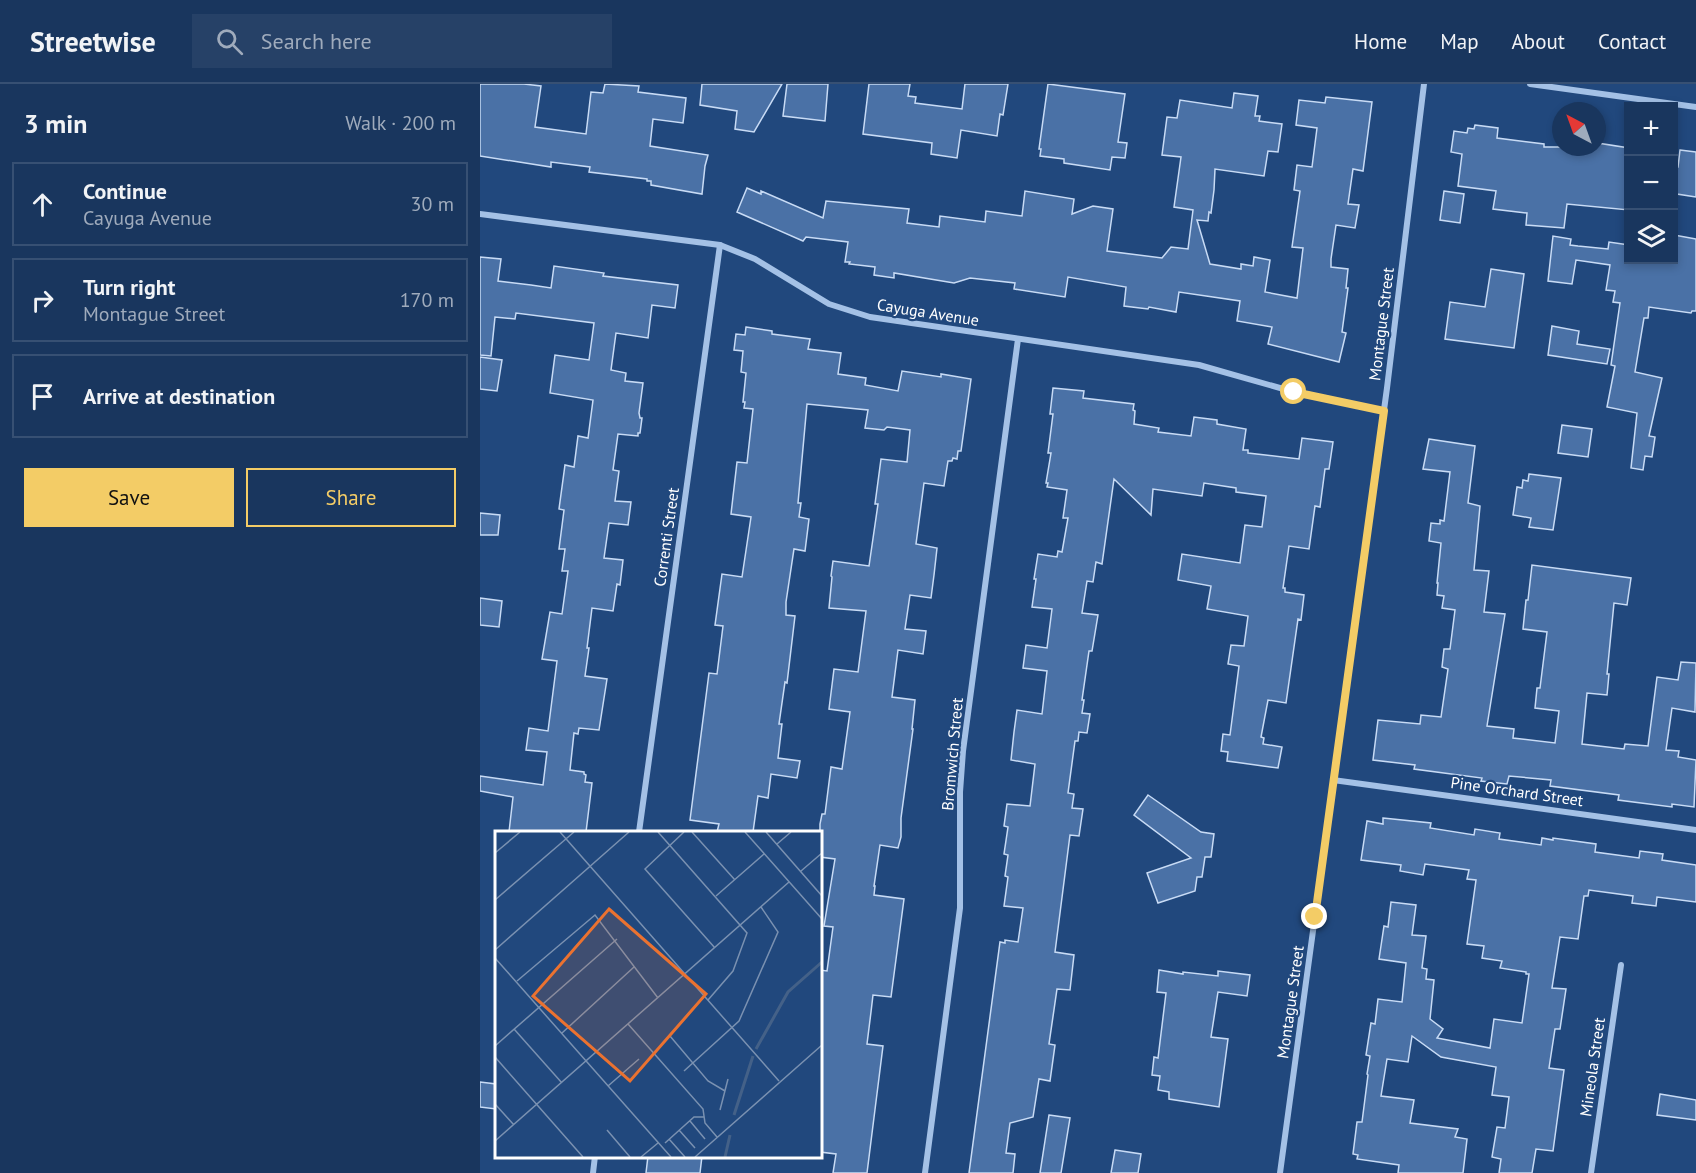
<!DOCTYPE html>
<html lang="en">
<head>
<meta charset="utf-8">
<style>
  body { margin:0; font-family:"PT Sans",sans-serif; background:#264167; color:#f1f3f6 }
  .controls { position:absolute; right:18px; top:18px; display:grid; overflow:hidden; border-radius:0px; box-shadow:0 3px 9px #0003 }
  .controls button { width:54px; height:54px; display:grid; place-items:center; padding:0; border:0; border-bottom:2px solid #375073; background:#19365e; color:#f1f3f6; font:30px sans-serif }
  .compass { position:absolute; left:1072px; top:18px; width:54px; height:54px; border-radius:50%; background:#19365e; box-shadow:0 3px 9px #0003; rotate:319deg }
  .stop { position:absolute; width:18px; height:18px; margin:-14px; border:4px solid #f3cc66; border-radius:50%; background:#fff }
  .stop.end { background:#f3cc66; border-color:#fff; box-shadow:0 2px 6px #0008 }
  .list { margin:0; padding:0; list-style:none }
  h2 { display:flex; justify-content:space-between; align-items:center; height:78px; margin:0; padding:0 24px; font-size:26px }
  h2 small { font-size:20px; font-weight:400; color:#9fabbc }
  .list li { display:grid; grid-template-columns:39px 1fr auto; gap:18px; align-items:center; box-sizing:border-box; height:84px; margin:0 12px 12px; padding:0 12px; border:2px solid #375073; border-radius:0px }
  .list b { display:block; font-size:22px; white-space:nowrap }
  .list p { margin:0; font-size:20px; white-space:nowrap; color:#9fabbc }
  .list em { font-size:20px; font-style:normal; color:#9fabbc }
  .actions { display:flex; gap:12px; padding:18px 24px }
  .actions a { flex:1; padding:14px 0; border:2px solid #f3cc66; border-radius:0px; text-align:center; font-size:21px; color:#f3cc66 }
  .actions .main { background:#f3cc66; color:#111 }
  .icon { flex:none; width:33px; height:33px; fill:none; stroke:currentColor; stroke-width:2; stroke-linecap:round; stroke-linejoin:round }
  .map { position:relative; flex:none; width:1216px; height:1089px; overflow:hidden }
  header { display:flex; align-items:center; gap:36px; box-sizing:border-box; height:84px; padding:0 30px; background:#19365e; border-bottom:2px solid #375073 }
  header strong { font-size:28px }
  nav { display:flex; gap:33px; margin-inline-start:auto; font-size:21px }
  .search { width:420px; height:54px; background:#264167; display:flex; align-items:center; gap:15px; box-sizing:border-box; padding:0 21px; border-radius:0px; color:#9fabbc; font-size:22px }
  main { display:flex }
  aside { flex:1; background:#19365e }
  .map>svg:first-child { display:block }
  .building { fill:#4a71a6; stroke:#c8dbf5; stroke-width:1.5 }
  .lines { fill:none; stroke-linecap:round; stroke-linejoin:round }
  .minor { stroke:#a4c1e6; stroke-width:6 }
  .route { stroke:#f3cc66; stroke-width:8 }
  .labels { text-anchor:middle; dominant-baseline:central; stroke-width:4.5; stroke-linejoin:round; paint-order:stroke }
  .street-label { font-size:16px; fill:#fff; stroke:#21487d }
  .inset-river { fill:none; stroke:#446188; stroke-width:3 }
  .inset-road { fill:none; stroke:#7a91b1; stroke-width:1.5 }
  .view { fill:#eb7230; fill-opacity:0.15; stroke:#eb7230; stroke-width:3 }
  .inset-edge { fill:none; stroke:#fff; stroke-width:3 }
</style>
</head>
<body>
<header>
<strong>Streetwise</strong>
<div class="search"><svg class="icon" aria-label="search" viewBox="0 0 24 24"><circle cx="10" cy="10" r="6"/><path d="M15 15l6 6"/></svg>Search here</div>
<nav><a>Home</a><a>Map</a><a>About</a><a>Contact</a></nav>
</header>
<main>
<aside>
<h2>3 min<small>Walk · 200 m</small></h2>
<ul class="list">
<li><svg class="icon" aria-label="ahead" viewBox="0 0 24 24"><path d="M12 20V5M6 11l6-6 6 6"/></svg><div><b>Continue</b><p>Cayuga Avenue</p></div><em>30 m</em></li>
<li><svg class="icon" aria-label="right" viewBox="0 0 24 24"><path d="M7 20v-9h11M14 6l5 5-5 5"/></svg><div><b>Turn right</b><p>Montague Street</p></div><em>170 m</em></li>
<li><svg class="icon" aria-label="arrive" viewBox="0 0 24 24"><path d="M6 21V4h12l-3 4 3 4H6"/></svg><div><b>Arrive at destination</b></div></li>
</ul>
<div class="actions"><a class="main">Save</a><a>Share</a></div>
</aside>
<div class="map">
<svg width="1216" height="1089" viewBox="0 0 1216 1089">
  <rect width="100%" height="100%" fill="#21487d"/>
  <g class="building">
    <path d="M0,0H44L61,2L55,43L106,50L111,8L123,9L125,0L159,2L158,8L206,14L203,39L173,35L170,62L228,71L225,82L222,110L171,101V97H167V95L109,88L110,83L71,78V83L0,72Z"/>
    <path d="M222,0H302L274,48L255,45L257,27L220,21Z"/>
    <path d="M307,0H348L345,37L303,32Z"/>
    <path d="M389,0H430L428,12L436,13L435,19L482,25L485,0H528L523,31L520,30L517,52L481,46L477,74L451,70L452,59L383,50Z"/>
    <path d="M568,0L645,10L638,58L647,59L645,74L632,73L630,86L584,79V75L560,72L561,65H559Z"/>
    <path d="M754,9L778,12L775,32H780L779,37L802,40L798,68L788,67L784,92L735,85L734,106L731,129L729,128L728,137L717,136L730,180L761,185V180L773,182L774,173L790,176L785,208L817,214L823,164L812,163L820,107L814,106L817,81L832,83L837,44L816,41L819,16L845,19L846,13L892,18L883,87L873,85L868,120L879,121L875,144L856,141L851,175V183L868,185L866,204H868L862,248L866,249L859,278L788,260L792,243L757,237L760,217L699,208L696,228L669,223L668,225L644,222L646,203L588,193L585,213L534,205L535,199L490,194L474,199L414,189V194L394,191L395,183L369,180L370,178H365L368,158L326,153L323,157L257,128L267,104L281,110V107L343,134L346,117L429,125L427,139L459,143L460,132L505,138L506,127L542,132L545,107L594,115L592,130L613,122L633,125L627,167L682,174L691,163L708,165L713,126L694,123L701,73L682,71L687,33L697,34L700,16L752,24Z"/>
    <path d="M995,41L1018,44L1017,54L1064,60V63H1117V59L1149,64V126L1087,120L1084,144L1046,141L1047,129L1013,125L1016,107L978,102L982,70L971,68L974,47L987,49L988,44L994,45Z"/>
    <path d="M1200,66L1216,68V113L1197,110V108H1194V83H1198Z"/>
    <path d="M964,107L984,110L980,139L960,136Z"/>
    <path d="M1194,151L1216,155V227H1212L1211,229L1169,223L1168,234H1164L1155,288L1182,294L1169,352L1175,353L1172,373L1165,372L1163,386L1151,384L1157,329L1127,323L1135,282L1131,281L1140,219L1133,218L1135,207L1126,206L1130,181L1096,176L1092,200L1068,197L1073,152L1091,155L1090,161L1098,162L1128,165L1129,158L1149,161V176H1194Z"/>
    <path d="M0,173L21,175L18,197L51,201L71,204L74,182L124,189L123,192L198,201L195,224L172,221L168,254L136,249L131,286L146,289L145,297L163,299L159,329L160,334H162L160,349H158V352L138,350L133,386L139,387L135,417L151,418L148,441L129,439L124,474L143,476L140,501L137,500L133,527L112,524L107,564H109L105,592L127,595L119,646L99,644L98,650L94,649L90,686L104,688V690L106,691L105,698L112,699L106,748H29L33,713L0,707V692L63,701L67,668L46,666L49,644L68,647L77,577L62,575L70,528L82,530L88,487H82L85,465H79L84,426L79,425L85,381L94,383L98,352L108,354L113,316L70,309L75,271L109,276L114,239L36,229L35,235L15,233L11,272L0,271Z"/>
    <path d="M1011,185L1044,190L1034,264L965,255L970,218L1005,223Z"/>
    <path d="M1072,242L1099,247L1097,260L1130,265L1127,280L1068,271Z"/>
    <path d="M266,243L292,247V250L330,255L328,265L361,269L358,290L386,294L385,301L418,307L422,287L461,293V290L491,295L481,367H478L477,375L473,374L472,377H468L464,402L444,399L436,460L457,464L454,491L451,514L430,511L425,545L446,547L443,570L418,566L412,613L435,616L432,645H433L421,734V753L418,764L400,761L394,802H395L394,811L424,815L411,913L393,911L391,928L387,960L403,962L387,1089H353L356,1070L340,1068V886L347,887L353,843L344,842L355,775L340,773V740L342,730H345L351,683L362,685L370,628L349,625L354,585L378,588L386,527L349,524L352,493L351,492L353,477L389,482L398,420H395L401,375L427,378L430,346L407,343L404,346L385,344L388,326L327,320L318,419H321L319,433L329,435L325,467L314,465L306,518V531L315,532L307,599L305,598L299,640H302L298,674L320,677L317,694L291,690L288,714L278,712L273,748H237L239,740L210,736L229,589L237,590L243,542L235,541L242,490L262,493L271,433L251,430L257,378L267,379L273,325L264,324L265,318H263L266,289L261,288L263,267L254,266L256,250L265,251Z"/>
    <path d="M0,273L22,276L17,307L0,305Z"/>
    <path d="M573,304L604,307L603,314L654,320L653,326L655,327L654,340L679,344L678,348L711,352L714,333L737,336V340L766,345L763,366H768V369L819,375L822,354L853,358L849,385H845L840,423L835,422L829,465L809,462L803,504H805V508L824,511L821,536L818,535L806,619L788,616L781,653L784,654L783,660L802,663L798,684L747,677L748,668L741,667L743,650L750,651L759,582L748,580L751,561L764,562L768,532L727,525L731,502L698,496L702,470L760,479L765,441L782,443L786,412L756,408V404L724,399L722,412L673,405L671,431L634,395L622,480L616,478L613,498L607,497L602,529L618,531L612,567H609L602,616H604L602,629L610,630L607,649L599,648L598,657H595L588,709L594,710L592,724L603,725L599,752L590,751L575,868L594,871L590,906L577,905L569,960L575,961L570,997L559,995L553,1033L530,1039L526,1069L535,1070L533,1089H489L520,858L525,859V856L538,858L543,824L524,822L528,793L525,792L528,771L524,770L528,743L524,742L527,720L550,722L555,680L531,676L534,648L537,626L562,630L567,587L543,584L546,561L567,564L572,525L552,523L556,495H554L558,470L577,473L578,467L582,468L588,434H583L587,406L567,403L568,399H566L571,369H568L573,330H570Z"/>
    <path d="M1082,341L1112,345L1108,373L1078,369Z"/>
    <path d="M949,355L995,362L988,419L1000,422L994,486L1009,487L1004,528L1025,530L1007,642L1034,645L1033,654L1075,659L1079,627L1055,624L1057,604H1060L1067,548L1043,545L1046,516H1048L1052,481L1151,494L1147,521L1134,519L1127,590H1129L1127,611L1107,609L1102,660L1144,665L1145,660L1168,662L1177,593L1198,596L1201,578L1216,579L1215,628L1192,624L1186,666L1199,667L1198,673L1216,676L1214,723L1192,720V723L1138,716L1139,711L1070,702L1071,696L1029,692L1027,700L1001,697L1002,694L934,685L935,681L893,676L898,636L940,640L941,631L961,633L968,585L962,583L964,565H970L975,526L962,524L964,512L957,511L958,499H957L961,459L949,457L951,439L960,440V436L964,437L970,388L943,385Z"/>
    <path d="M1049,390L1081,394L1073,446L1049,443L1051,434L1033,431L1037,403L1042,404L1043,396L1048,397Z"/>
    <path d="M0,429L20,431L18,451H0Z"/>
    <path d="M0,514L22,517L19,543L0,541Z"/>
    <path d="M668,711L721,748L734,750L731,773H725L722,793H717L715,807L678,819L667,789L711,774L654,731Z"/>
    <path d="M903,734L951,739L950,744L994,751L995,745L1020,749L1019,755L1061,761L1062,754L1073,756V754L1116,760L1115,768L1159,774L1160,767L1183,770L1182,776L1216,781V818L1177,813L1176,822L1152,819L1153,812L1109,806L1108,812H1104L1098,855L1080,853L1072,904L1086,905L1080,945H1075L1069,984L1084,986L1073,1067L1056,1065L1052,1089H1019L1021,1075L1012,1073L1017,1043L1025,1044L1029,1013L1012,1011L1016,983L961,973L932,952L928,978L907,975L901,1012L934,1016L930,1039L978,1045L975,1053L987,1055L983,1089H918L919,1081L877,1075L878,1071L873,1070L877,1038H882L888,991L887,990L890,972L886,971L891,939L895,940L898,915L922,918L926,879L899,875L904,842L908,843L911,818L936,821L932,851L946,852L942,884L947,885L946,895L954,896L950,935L963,945L957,954L1010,964L1014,935L1042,939L1049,890H1046V888L1020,884L1022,877L1002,874L1004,862L987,860L996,796L987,795L989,786L945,780L943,791L920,787L921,781L881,776L887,737L903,740Z"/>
    <path d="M679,886L703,890V888L738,892V887L770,891L767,912L738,908L731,953L748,955L739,1023L689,1015V1008L678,1006L680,992L672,991L674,973L678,974L686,909L677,908Z"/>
    <path d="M0,998L16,1000V1025L0,1023Z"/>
    <path d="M1180,1010L1216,1016V1036L1177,1031Z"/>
    <path d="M569,1031L590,1034L581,1089H560Z"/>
    <path d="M635,1066L661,1070L658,1089H631Z"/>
    <path d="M168,1072H222L220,1089H166Z"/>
  </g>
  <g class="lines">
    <g class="minor">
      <path d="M1050,0L1216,23"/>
      <path d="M0,130L240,161L275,175L349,220L390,233L719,281L814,308L904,327"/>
      <path d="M853,696L1216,746"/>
      <path d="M159,748L240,161"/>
      <path d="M113,1089L115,1072"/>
      <path d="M445,1089L480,824V708L483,667L538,255"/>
      <path d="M800,1089L907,304L944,0"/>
      <path d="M1111,1089L1141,881"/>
    </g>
  </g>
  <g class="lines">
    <path class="route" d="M814,308L904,327L835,833"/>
  </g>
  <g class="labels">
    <g class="street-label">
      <text transform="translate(448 228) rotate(9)">Cayuga Avenue</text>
      <text transform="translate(901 240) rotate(-83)">Montague Street</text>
      <text transform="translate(186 453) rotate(-82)">Correnti Street</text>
      <text transform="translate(472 670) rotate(-85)">Bromwich Street</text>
      <text transform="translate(1037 707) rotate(8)">Pine Orchard Street</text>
      <text transform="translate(810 918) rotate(-82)">Montague Street</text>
      <text transform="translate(1112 983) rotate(-82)">Mineola Street</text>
    </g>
  </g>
  <g transform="translate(15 747)">
    <rect width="327" height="327" fill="#21487d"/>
    <path class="inset-river" d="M261,218L293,161L327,131M239,284L258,225M230,326L235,304"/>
    <path class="inset-road" d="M65,1L284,250M163,1L252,102L238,140L213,169M189,1L150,38L220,117M197,1L240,49M250,1L327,88M271,1L327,65M282,13L296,1M0,22L25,1M306,40L327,22M221,65L269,23M0,69L79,1M0,119L134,1M0,127L176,326M22,150L100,84L163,167M133,193L208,278L210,292L222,306M19,198L67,252M67,202L139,136M175,205L213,250L230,260M0,215L122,108M0,226L88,326M189,240L244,190L283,101L266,76M113,255L144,228M0,273L19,294M225,279L233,248M195,290L210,308M112,299L135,326M184,299L200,317M174,308L190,326M0,310L294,51M170,312L199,286H209M146,326L163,312M200,326L327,214"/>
    <path class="view" d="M114,78L211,163L135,250L38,165Z"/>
    <rect width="327" height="327" class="inset-edge"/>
  </g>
</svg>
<div class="controls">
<button>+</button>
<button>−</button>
<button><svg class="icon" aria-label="layers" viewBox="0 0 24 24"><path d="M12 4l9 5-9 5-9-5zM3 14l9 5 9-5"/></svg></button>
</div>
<svg class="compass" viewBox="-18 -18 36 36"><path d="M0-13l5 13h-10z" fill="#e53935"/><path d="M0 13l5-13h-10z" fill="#9fabbc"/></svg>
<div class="stop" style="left:814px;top:308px"></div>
<div class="stop end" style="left:835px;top:833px"></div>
</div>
</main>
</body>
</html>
